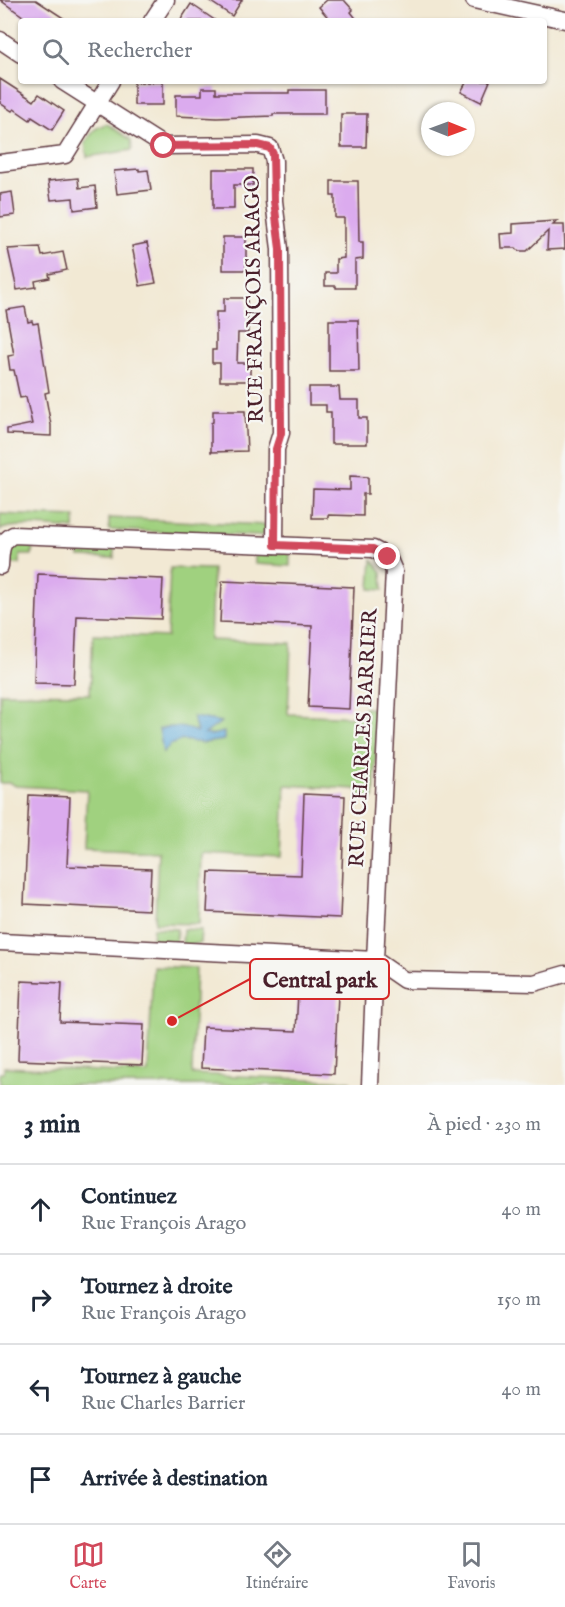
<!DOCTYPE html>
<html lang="fr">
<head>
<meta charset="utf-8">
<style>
  body { margin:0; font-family:"IM FELL English",serif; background:#f6f6f7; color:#1f2937 }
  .compass { position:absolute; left:421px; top:102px; width:54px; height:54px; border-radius:50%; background:#fff; box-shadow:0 2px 4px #0004; rotate:91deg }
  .stop { position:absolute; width:18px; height:18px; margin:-14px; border:4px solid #d1495b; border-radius:50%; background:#fff }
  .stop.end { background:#d1495b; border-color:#fff; box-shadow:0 2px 6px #0008 }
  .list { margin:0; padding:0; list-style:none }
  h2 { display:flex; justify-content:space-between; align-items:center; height:78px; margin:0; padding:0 24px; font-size:26px }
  h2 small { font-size:20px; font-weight:400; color:#747a83 }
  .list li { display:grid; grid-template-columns:39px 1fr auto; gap:18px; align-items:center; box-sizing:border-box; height:90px; padding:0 24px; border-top:2px solid #e0e1e3 }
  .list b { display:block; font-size:22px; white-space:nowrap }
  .list p { margin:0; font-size:20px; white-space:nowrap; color:#747a83 }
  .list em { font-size:20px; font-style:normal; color:#747a83 }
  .icon { flex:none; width:33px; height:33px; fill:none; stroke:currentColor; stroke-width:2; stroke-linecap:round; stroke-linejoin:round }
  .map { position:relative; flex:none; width:565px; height:1085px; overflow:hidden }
  .search { position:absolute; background:#fff; box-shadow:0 2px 4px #0004; left:18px; right:18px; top:18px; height:66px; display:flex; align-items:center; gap:15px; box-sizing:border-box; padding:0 21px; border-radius:6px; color:#747a83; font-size:22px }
  .sheet { height:438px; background:#fff }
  nav { display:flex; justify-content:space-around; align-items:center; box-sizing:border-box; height:84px; border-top:2px solid #e0e1e3; background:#fff; font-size:16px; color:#747a83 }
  nav a { display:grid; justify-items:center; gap:3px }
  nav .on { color:#d1495b }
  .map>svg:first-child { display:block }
  .green { fill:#a0d17f; stroke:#757855; stroke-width:1.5 }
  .water { fill:#61abd9; stroke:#566582; stroke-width:1.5 }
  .building { fill:#dbabee }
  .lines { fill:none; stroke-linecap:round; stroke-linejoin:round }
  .street-casing { stroke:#633d44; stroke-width:19 }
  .street { stroke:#fff; stroke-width:16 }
  .route { stroke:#d1495b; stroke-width:8 }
  .labels { text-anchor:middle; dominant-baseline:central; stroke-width:4.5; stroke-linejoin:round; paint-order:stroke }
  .street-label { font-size:21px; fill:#4a1f2b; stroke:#f6f6f2 }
  .leader { fill:none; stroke:#d62828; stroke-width:2 }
  .callout-dot { fill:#d62828; stroke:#f6f6f2; stroke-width:2 }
  .callout { fill:#f6f6f2; stroke:#d62828; stroke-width:2 }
  .callout-label { font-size:22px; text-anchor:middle; font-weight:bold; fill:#4a1f2b }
</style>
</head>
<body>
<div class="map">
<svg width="565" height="1085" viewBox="0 0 565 1085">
  <rect width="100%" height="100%" fill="#f6f6f2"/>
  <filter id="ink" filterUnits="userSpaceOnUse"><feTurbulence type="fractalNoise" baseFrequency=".0167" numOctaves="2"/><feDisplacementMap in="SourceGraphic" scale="12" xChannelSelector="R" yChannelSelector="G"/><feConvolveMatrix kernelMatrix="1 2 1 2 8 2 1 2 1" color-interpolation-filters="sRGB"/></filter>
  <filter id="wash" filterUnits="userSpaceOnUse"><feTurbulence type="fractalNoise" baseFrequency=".008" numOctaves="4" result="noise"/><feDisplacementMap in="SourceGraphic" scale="24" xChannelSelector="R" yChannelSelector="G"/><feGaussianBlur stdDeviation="1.35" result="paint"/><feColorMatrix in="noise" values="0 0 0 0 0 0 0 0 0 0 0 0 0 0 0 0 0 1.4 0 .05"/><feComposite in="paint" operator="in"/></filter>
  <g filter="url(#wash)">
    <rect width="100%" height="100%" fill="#f2e9d4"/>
    <g class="green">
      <path d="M105,124L109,125L131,140L132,150L87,157L85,143L95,129Z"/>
      <path d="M0,514L75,517L74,529C58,528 13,522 0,530Z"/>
      <path d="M109,518L268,525L262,535L257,536L109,530Z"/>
      <path d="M23,542H33L32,555H20V564H7C8,553 12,546 23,542Z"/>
      <path d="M80,544L114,546V558L79,557Z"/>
      <path d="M255,552L290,553V566L255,564Z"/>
      <path d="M372,559L382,572L383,590L370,589Z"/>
      <path d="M170,568L213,569L210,640L291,643L288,714L359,717L365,708L378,709L374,798L362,797L356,789L285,785L282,857L201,853L199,924L155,923L158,851L84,848L87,790L16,786L10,783H0V693L90,694L93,634L167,637Z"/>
      <path d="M153,928L177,929L176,946H164L157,941H152Z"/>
      <path d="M183,929L201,930L200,943L182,947Z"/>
      <path d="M153,966L196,968L192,1074L350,1081V1085H0V1073H4V1067L148,1073Z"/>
    </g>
    <path class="water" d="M193,717L221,722L205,734L211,735L224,732V740L203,743L182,740L170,745L163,753L159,729C174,725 184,727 197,732Z"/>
    <g id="blocks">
      <g class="building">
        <path d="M0,0H36L68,21H30Z"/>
        <path d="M208,0H242L232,16Z"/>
        <path d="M327,0H344L353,10L351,12L358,21H331L319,7Z"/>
        <path d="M191,4L216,21H180Z"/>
        <path d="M0,79L34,101L39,94L64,111L52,130L32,117L30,120L14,109L12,111L0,103Z"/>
        <path d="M467,81H490L481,102L461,92Z"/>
        <rect x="134" y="82" width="29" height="23"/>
        <path d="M202,88H216V93H289V90H325V114H273V116L217,118L176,116V95H202Z"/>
        <path d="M341,114H367L366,147H341Z"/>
        <path d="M139,169V171L148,170L151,190L117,194L114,171Z"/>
        <path d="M213,169H253V185H234V209H213Z"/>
        <path d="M78,178L79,188L95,186L97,207L74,210L73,198L51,200L48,181Z"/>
        <path d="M331,181H358L359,242H363V259L355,260V288H336V286H325V273H336V259L344,258V218H335V196H331Z"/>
        <path d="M12,192L15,215L0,217V194Z"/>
        <path d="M557,221L553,225H564L565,249L547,250L548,231L527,251H519L516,248H501L500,234L513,233V224Z"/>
        <rect x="223" y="237" width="23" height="33"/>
        <path d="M147,243L156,283L140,286L132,246Z"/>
        <path d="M40,247L42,256L63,252L67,270L49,274L50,278L35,281L36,287L17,290L8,249Z"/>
        <path d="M224,298H247L248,333H238L237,363H250V381H220V363H212V350H216V312H224Z"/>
        <path d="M25,307L28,322L32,321L33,324L38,323L49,392L45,393L51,425V436L7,434V429L32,424L26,397L20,398L14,370H10L8,356L14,355L6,310Z"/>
        <path d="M329,320H358L359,371H329Z"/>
        <path d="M309,387H339L340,400H359V418H367V444H331V412H326V405H309Z"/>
        <path d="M213,411H245L247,451L211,452V423L213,422Z"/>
        <path d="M350,476L368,477V494H363V516L328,515V518H312L313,489L350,490Z"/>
        <path d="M38,574L163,579L161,619L77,616L74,684L34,683Z"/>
        <path d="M222,581L354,587L349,709L308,707L312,626L220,622Z"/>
        <path d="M304,794L345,796L340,918L207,912L209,872L301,875Z"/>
        <path d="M29,795L70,797L67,866L151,869L149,910L24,904Z"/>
        <path d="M21,981L62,983L60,1022L144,1025L142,1065L18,1060Z"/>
        <path d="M298,993L338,995L334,1074L201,1068L203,1027L296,1031Z"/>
      </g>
    </g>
  </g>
  <g filter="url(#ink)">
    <use href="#blocks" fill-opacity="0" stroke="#633d44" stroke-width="1.5"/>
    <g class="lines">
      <g class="street-casing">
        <g id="street">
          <path d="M474,0L565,20"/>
          <path d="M152,21L166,0"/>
          <path d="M0,40L21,54"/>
          <path d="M62,81L164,146L258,145L270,148L274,161V201L280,249L281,433L276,449L275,545"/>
          <path d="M0,163L65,155L111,81"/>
          <path d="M0,566C1,551 0,542 13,535L373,549L388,557L394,571L375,960L0,942"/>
          <path d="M375,960L404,980L534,983L565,974"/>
          <path d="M370,1085L375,960"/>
        </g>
      </g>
      <use href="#street" class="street"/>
    </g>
  </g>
  <g class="lines" filter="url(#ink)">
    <path class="route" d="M164,146L258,145L270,148L273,154L274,201L280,249L281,433L276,449L275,545L373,549L388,557"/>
  </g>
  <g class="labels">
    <g class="street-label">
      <text transform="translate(255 299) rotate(-91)">RUE FRANÇOIS ARAGO</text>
      <text transform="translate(364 738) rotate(-87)">RUE CHARLES BARRIER</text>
    </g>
  </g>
  <path class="leader" d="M172 1021L250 979"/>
  <circle class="callout-dot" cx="172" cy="1021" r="6"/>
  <rect class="callout" x="250" y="959" width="139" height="40" rx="6"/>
  <g class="callout-label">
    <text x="320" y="987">Central park</text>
  </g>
</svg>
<svg class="compass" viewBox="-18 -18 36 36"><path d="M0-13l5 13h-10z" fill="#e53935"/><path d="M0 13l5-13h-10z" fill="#747a83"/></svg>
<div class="stop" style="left:164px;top:146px"></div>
<div class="stop end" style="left:388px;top:557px"></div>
<div class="search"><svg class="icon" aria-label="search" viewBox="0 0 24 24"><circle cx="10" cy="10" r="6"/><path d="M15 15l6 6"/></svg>Rechercher</div>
</div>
<section class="sheet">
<h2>3 min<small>À pied · 230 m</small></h2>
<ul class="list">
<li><svg class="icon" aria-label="ahead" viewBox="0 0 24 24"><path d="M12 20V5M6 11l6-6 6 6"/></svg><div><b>Continuez</b><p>Rue François Arago</p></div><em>40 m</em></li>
<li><svg class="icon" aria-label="right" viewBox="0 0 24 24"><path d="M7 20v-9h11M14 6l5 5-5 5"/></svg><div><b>Tournez à droite</b><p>Rue François Arago</p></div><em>150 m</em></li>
<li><svg class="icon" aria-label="left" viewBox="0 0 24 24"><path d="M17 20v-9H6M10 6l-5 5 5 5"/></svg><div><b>Tournez à gauche</b><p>Rue Charles Barrier</p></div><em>40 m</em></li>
<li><svg class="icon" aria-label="arrive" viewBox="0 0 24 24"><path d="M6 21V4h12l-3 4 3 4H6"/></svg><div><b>Arrivée à destination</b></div></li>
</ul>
</section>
<nav>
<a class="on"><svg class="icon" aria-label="map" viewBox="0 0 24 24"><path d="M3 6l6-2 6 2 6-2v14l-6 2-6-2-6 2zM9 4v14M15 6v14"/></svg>Carte</a>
<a><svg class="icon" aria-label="directions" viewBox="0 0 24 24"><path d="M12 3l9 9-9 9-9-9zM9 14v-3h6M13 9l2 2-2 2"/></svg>Itinéraire</a>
<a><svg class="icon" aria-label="saved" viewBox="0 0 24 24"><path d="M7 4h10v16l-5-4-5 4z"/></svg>Favoris</a>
</nav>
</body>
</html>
